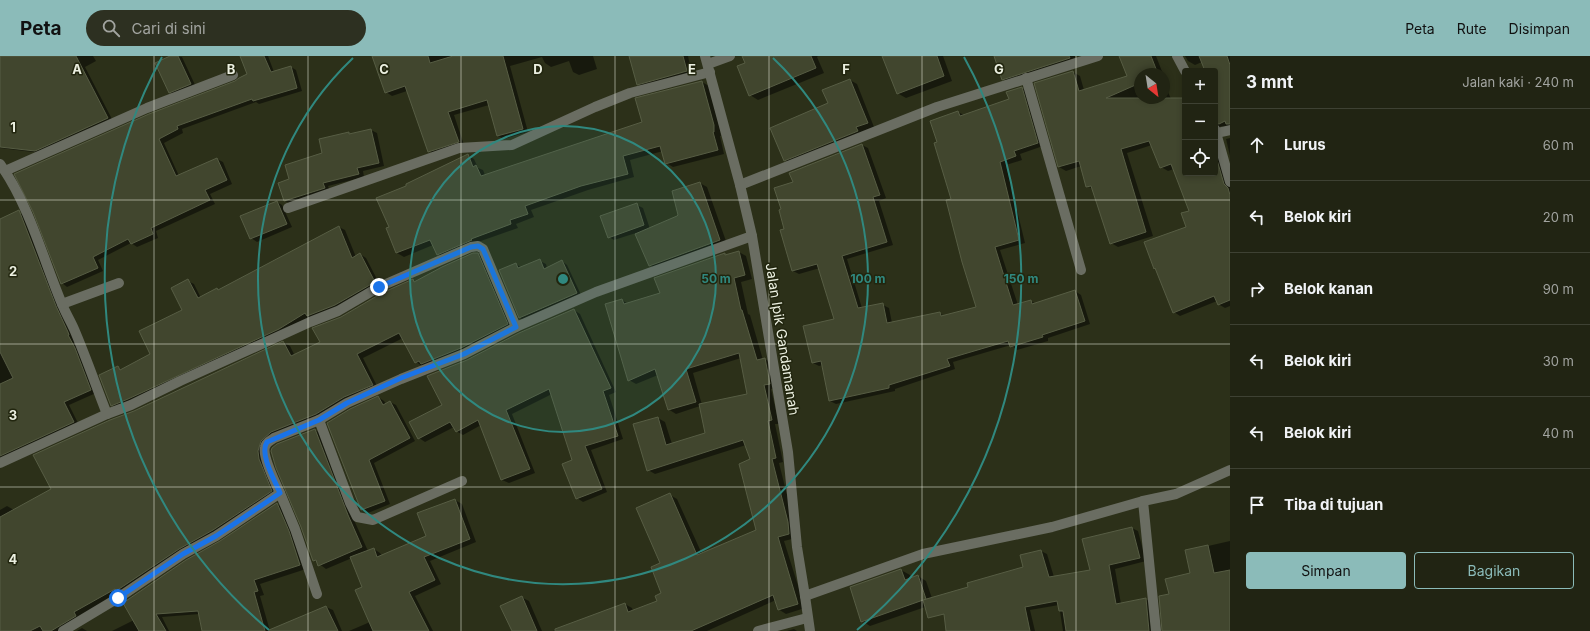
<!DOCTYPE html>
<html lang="id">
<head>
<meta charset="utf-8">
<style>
  body { margin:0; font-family:Inter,sans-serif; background:#2d3021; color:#f1f3f6 }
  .controls { position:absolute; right:12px; top:12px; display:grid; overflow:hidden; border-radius:4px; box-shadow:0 2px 6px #0003 }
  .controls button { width:36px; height:36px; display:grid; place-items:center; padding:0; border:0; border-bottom:1px solid #3e4133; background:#212413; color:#f1f3f6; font:20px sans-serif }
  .compass { position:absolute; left:1134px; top:12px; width:36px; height:36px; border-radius:50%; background:#212413; box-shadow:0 2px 6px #0003; rotate:150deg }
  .stop { position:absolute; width:12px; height:12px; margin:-9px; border:3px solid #1a73e8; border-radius:50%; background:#fff }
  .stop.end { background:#1a73e8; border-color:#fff; box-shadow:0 1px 4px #0008 }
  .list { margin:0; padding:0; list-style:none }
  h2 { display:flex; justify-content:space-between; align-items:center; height:52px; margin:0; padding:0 16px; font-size:17px }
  h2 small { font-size:13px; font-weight:400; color:#a2a4a0 }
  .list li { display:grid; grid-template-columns:26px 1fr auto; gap:12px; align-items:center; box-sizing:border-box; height:72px; padding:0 16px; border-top:1px solid #3e4133 }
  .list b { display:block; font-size:15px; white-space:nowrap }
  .list em { font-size:13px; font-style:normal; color:#a2a4a0 }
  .actions { display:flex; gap:8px; padding:12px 16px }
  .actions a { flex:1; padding:9px 0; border:1px solid #8bbbb9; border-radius:4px; text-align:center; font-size:14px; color:#8bbbb9 }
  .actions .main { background:#8bbbb9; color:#111 }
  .icon { flex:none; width:22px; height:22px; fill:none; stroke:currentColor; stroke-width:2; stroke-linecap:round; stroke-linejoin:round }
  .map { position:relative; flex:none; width:1230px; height:575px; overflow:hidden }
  header { display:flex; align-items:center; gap:24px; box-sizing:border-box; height:56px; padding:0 20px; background:#8bbbb9; color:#111 }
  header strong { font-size:19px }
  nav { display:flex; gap:22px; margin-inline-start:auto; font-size:14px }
  .search { width:280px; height:36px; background:#2d3021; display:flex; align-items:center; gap:10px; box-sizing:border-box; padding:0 14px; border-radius:22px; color:#a2a4a0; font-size:15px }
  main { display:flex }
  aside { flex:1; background:#212413 }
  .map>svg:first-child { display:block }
  .shadow { fill:#0007; fill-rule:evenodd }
  .building { fill:#41462e; stroke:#575d44 }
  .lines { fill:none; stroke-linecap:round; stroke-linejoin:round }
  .minor { stroke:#6a6d62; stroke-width:10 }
  .tertiary { stroke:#6a6d62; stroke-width:10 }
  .route { stroke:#1a73e8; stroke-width:5 }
  .grid { fill:none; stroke:#ebefe0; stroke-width:1; stroke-opacity:0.55 }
  .ring { fill:none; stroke:#30887f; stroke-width:2 }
  .labels { text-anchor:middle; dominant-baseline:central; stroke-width:3; stroke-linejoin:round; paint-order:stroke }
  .street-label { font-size:14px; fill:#ebefe0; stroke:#22260f }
  .grid-label { font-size:13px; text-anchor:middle; font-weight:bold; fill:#ebefe0; stroke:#22260f; stroke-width:3; stroke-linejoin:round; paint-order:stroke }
  .centre { fill:#30887f; stroke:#22260f; stroke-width:2 }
  .ring-label { font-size:12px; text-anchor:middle; font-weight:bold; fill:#30887f; stroke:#22260f; stroke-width:3; stroke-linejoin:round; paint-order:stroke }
</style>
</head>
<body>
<header>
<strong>Peta</strong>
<div class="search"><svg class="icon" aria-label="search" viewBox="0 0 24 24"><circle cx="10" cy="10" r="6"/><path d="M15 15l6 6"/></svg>Cari di sini</div>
<nav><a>Peta</a><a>Rute</a><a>Disimpan</a></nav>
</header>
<main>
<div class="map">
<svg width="1230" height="575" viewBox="0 0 1230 575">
  <rect width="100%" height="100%" fill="#2c3019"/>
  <g class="shadow">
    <path d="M0,0H93L96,5L85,11L113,65L41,97L0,92Z"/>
    <path d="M172,0L182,1L196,31L176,39L170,36Z"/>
    <path d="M246,0H268L274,16L291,11L296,14L302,35L259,48L256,46L182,73L183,77L164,87L179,120L217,103L223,106L232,128L210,138L215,148L156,175L158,182L137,191L131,187L98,204L103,215L67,231L62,227L34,155L249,19Z"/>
    <path d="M373,0H593L597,13L579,19L573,16L569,5L551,11L545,7L542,1L510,10L528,76L504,83L498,80L489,49L454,59L464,89L435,99L429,95L407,35L392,40L386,36Z"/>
    <path d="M630,0H688L692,19L644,31L637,28Z"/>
    <path d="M746,0H818L817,1L824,17L758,44L750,39Z"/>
    <path d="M889,0H943L952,25L906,42L897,37Z"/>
    <path d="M995,0H1075L1076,6L1010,27L1003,23Z"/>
    <path d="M1133,0H1156L1163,18H1140V42H1164V22L1166,28L1165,29L1180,64L1185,62V117H1215V76L1230,131V250L1225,252L1218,248L1217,245L1180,260L1174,256L1157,213L1155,212L1187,172L1190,155L1174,113L1168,115L1161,111L1152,89L1127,97L1153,180L1118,191L1111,187L1094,134L1087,130L1081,110L1066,115L1059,111L1035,28L1073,16L1080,20L1084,34L1128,20Z"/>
    <path d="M1185,0H1230V73L1221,70L1215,76V15H1206L1202,6L1195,9L1188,5Z"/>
    <path d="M850,24L857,28L874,71L792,108L785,104L829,48Z"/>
    <path d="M702,26L709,30L720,73L721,80H720L724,98L673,111L666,107L663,95L630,104L634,121L588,134L531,154L534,161L516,168L518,172L478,186L445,202L438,198L433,189L404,201L397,197L390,172L408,131L467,99L474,103L478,112L483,114L485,119L643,67Z"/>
    <path d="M1022,32L1028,36L1043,90L1020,98L1022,104L1006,109L1025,187L1000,194L1018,249L1031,245L1036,248L1075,235L1081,239L1090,268L1048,282V285L1017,294L1011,289L953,306L955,313L895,333V335L836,348L830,345L823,309L819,310L813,307L835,264L820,212L799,218L793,215L786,173L794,127L862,89L868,92L886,142L879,145L893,189L847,203L862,252L883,249L889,252L892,267L940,257L944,260L977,251L939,86L958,56L964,59L1010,44Z"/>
    <path d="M371,74L377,77L384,110L363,115L364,121L328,130L330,135L290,148L284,144L291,124L349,77L351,78Z"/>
    <path d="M1230,82V100L1226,83Z"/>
    <path d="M700,127L707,131L727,188L657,214L650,209L636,177L614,184L609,181L637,149L643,152L650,173L677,161Z"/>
    <path d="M277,146L282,149L292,171L257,186L251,182Z"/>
    <path d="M18,156L24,159L96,337L69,349L79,369L0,405V164Z"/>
    <path d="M339,171L345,174L356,201L360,198L366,202L380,229L313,263L309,261L285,276L118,352L112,349L118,311L122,314L151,298L183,255L188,225L194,228L201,242L219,235Z"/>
    <path d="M739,196L746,200L752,223L741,226L748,258L750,259L763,304L765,303L772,307L777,332L771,333L779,368H775L783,406L779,407L795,471L796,482L784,485L805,552L786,558L778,553L776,544L707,575H553L625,548L632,552L633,555L659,545L663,538L661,508L670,439L677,443L702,498L758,475L751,404L746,389L655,418L648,414L658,362L665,366L672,388L706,377L700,350L676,358L668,353L658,319L636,328L629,324L622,244L628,248L661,237L724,198L727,199ZM741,302L748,338L702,349L693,317Z"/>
    <path d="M478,198L484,202L514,272L468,295L422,310L416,306L403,282L363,302L378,332L267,388L278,438L65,575H0V454L7,450L14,454L53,433L134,356L283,286L290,290L295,300L321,286L342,262L413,225L416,226Z"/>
    <path d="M540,205L546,208L547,212L562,205L567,209L582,241L526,265L520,262L500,215L516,208L522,212Z"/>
    <path d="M574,254L580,258L616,336L609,339L623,383L591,394L607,436L583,446L577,442L573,405L552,338L512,358L535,417L509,427L502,424L481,369L463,379L456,375L454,371L425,386L419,382L443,349L467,305Z"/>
    <path d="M378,341L384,345L386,348L390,346L396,349L415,385L374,407L390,448L368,457L362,454L350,354Z"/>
    <path d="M315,374L322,378L354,464L368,495L374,493L380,497L382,500L427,481L455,444L462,448L476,486L430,505L441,528L415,540L433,575H349L370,566L363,532L352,502L326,513L314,504Z"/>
    <path d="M277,448L284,452L306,513L260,528L264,539L260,540L270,575L326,551L333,554L342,575H203L200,558L162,561L169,575H112L134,564L220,486Z"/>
    <path d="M1132,472L1138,475L1146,505L1115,513L1121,548L1146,543L1152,547L1155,575H1063L1059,549L1030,554L1035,575H963L1041,495L1047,498L1054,521L1091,515Z"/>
    <path d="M1230,485V575H1163L1170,539L1191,518L1186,495Z"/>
    <path d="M901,514L910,519L911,523L918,520L926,525L934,548L870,570L862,565Z"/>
    <path d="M521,541L529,545L542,575H513Z"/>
    <path d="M82,572L87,575H77Z"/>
    <path d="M794,573L797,575H787Z"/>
  </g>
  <g class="building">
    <path d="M0,0H76L108,62L35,95L0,91Z"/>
    <path d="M170,0H178L191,28L169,37L155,7Z"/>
    <path d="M240,0H264L271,16L291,10L297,32L253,45L252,43L177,70L178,73L159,83L176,120L217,102L227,124L205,134L210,144L151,172L153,178L131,188L128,183L93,201L98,212L61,228L33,156L14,118L149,58L235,25L239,22L247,18Z"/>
    <path d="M372,0H428L430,7L453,0H503L523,73L497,80L487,44L448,56L459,86L428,96L405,30L385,37Z"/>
    <path d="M629,0H683L687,15L637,29Z"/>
    <path d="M742,0H811L816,12L749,40L737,10L745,7Z"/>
    <path d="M882,0H937L944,20L897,38Z"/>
    <path d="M994,0H1069L1070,2L1002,24Z"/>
    <path d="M1119,0H1151L1158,18H1140V27L1106,42H1185V117H1215V97L1224,128L1228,132L1230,139V244L1218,249L1214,240L1173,257L1155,212L1154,213L1144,186L1186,171L1181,157L1189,155L1171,108L1160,112L1149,85L1121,93L1146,176L1110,188L1091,130L1086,131L1079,105L1058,111L1034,27L1073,15L1079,35L1127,20Z"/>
    <path d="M1199,0H1227L1230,9V68H1226L1225,65L1219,68L1215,67V15H1205Z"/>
    <path d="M850,23L868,67L856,71L858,75L784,105L770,72L828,47L822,34Z"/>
    <path d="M702,25L714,69V76H713L718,94L665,108L660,90L623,100L628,118L581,130L525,150L528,158L510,164L511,168L471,183L472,184L437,199L430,184L396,197L386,172L389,171L376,142L406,130V128L468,98L473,111L476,109L481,120L642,66L635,42Z"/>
    <path d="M1022,31L1038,87L1014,95L1016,100L1000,106L1019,184L995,191L1013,249L1031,244L1032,248L1075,234L1085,265L1042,279L1043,281L1010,291L1008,285L947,303L950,310L889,329V332L829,345L821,305L812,307L803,270L834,263L817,208L792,215L780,174L784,173L779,154L781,153L774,132L793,126L789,117L862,88L880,139L873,141L887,186L842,200L858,252L883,247L887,267L940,256L941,260L976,251L962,206L946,144L951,143L934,87L937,86L930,65L958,55L960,60L1009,43L1006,36Z"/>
    <path d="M371,73L379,107L357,112L359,118L323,127L325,132L284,145L278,127L289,123L285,109L322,97L319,83L349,76V78Z"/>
    <path d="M700,126L720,184L649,210L635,178L677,160L678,159L672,135Z"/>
    <path d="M277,145L287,168L250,183L240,160Z"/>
    <path d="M637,147L644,169L608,182L600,160Z"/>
    <path d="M19,154L56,250L68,276L69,279H68L75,292L91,334L64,346L74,366L0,400V328L13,322L0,296V163Z"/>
    <path d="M339,170L352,202L360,197L375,226L335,249L307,260L305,257L279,273L128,343L111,350L99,319L118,310L120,314L150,298L139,275L182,254L171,232L188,223L198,242L217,232L218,234Z"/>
    <path d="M739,195L745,219L734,222L741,254H742L757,304L765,302L770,328L764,329L772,364L768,365L776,402L772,403L788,466L789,478L778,481L798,548L778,554L773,539L691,575H555V573L625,547L628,556L657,545L655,540L661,537L651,511L660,507L636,452L670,437L697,499L756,474L739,408L750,403L743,384L647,415L633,368L658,361L666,389L705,377L699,348L747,338L739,297L686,313L696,346L668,354L655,313L628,325L605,248L622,243L624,248L660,237L654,222L725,197V199Z"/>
    <path d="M473,197H478L508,268L461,292L421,308L419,305L415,307L399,277L357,298L373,329L344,341L316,358L271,376L261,385L258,395L259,403L272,435L213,474L179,493L116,535L115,533L74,556L76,560L51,575H43L40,570L30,575H0V461L51,433L33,399L110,364L134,355L283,285L291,300L320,286L312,272L341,261L382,237L413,223L414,226L442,211Z"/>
    <path d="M540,203L544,213L562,204L577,237L519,262L499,214L516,207L518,212Z"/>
    <path d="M574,253L611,332L603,335L618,380L585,390L602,433L576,443L562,408L572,404L549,333L506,354L530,413L501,424L478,364L456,376L450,366L418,383L409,366L442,349L427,320L467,304L519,277Z"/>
    <path d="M378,340L383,349L390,345L410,382L369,404L385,445L361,454L327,367L350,353Z"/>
    <path d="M315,373L348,459L362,491L318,510L316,504L313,505L301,471L276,412L271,395L272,392L277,388Z"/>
    <path d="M455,443L470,483L424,501L435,524L409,536L429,575H373L355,534L362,531L350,501L374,492L377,501L426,480L417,457Z"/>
    <path d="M277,447L289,475L300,509L254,524L258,535L254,536L265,575H202L198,555L156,558L166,575H139L123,547L186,504L220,485Z"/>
    <path d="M1132,471L1140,502L1109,509L1116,548L1146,542L1149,575H1066L1063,555H1059L1057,545L1025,551L1030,575H946L944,558L928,562L923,544L968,531L967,527L1023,511L1020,499L1041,494L1049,521L1090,514L1082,483Z"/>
    <path d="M1208,489L1214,517L1230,514V575H1162L1159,540L1169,538L1165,523L1190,517L1185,494Z"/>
    <path d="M901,513L905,524L918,519L926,543L861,566L850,531Z"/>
    <path d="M522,540L537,575H512L500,550Z"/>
    <path d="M326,550L338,575H269V574Z"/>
  </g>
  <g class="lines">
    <g class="minor">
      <path d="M1177,0L1185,15"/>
      <path d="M708,8L730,0"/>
      <path d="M1026,22L1081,214"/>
      <path d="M1215,73L1230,126"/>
      <path d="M1217,77L1230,74"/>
      <path d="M0,108C29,148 43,203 62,248C65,256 70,264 74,273C86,301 96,330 107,358"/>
      <path d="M5,115L147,52L233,19"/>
      <path d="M740,129L937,51L1098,0"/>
      <path d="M288,152L459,92L512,89L595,51L630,37L710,16"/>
      <path d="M62,248L119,227"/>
      <path d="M319,364L350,447L357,461L373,464L462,425"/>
      <path d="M0,407L107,358L131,349L180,325L310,266L338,255L379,231L471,191L478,190L483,193L516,271"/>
      <path d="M280,437L295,473L317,538"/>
      <path d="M1143,445L1156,575"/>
      <path d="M805,540L923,498L1052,471L1143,445L1176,438L1230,414"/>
      <path d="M63,575L118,542L183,498L216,480L280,437C276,428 262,400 265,391C266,386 270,385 274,382L319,364L347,347L401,323L464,298L516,271L596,236L752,180"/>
      <path d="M758,575L807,562"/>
    </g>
    <path class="tertiary" d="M705,0L740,129L752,180L788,396L797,491L805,540L810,575"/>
  </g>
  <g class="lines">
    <path class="route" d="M118,542L183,498L216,480L280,437C275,425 259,398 267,386L319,364L347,347L401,322L464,298L516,271L483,193L478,190L471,191L379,231"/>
  </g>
  <path class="grid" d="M154,0V575M308,0V575M461,0V575M615,0V575M769,0V575M922,0V575M1076,0V575M0,144H1230M0,288H1230M0,431H1230"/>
  <circle cx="563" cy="223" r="153" fill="#30887f" fill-opacity=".12"/>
  <g class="ring">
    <circle cx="563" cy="223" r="153"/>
    <path d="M773 2A305 305 0 1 1 353 2"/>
    <path d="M269 574A458 458 0 0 1 162 1M964 1A458 458 0 0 1 857 574"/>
  </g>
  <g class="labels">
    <g class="street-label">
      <text transform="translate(783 283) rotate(81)">Jalan Ipik Gandamanah</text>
    </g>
  </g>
  <g class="grid-label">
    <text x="77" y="18">A</text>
    <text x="231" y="18">B</text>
    <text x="384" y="18">C</text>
    <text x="538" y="18">D</text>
    <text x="692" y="18">E</text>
    <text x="846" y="18">F</text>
    <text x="999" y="18">G</text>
    <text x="13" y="76">1</text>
    <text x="13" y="220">2</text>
    <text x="13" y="364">3</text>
    <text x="13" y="508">4</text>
  </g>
  <circle cx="563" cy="223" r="6" class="centre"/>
  <g class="ring-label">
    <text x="716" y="227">50 m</text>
    <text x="868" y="227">100 m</text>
    <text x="1021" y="227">150 m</text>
  </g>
</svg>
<div class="controls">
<button>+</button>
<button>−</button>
<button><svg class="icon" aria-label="locate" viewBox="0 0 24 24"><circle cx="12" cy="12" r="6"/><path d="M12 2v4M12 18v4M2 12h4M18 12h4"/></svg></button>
</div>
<svg class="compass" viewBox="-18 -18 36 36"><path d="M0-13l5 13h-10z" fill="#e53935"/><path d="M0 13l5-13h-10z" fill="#a2a4a0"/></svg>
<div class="stop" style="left:118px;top:542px"></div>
<div class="stop end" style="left:379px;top:231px"></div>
</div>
<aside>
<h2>3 mnt<small>Jalan kaki · 240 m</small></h2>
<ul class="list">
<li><svg class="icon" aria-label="ahead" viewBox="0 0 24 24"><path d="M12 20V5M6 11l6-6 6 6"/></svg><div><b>Lurus</b></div><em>60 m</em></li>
<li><svg class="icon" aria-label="left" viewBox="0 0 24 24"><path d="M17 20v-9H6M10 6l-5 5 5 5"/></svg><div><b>Belok kiri</b></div><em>20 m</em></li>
<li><svg class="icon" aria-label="right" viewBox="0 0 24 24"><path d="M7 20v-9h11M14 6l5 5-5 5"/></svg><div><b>Belok kanan</b></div><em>90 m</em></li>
<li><svg class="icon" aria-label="left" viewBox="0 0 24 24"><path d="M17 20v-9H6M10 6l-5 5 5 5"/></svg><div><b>Belok kiri</b></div><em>30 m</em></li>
<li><svg class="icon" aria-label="left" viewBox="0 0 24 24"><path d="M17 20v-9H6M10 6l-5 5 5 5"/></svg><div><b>Belok kiri</b></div><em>40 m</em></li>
<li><svg class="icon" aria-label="arrive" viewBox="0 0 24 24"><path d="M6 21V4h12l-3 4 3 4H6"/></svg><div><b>Tiba di tujuan</b></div></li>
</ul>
<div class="actions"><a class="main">Simpan</a><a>Bagikan</a></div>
</aside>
</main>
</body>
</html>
